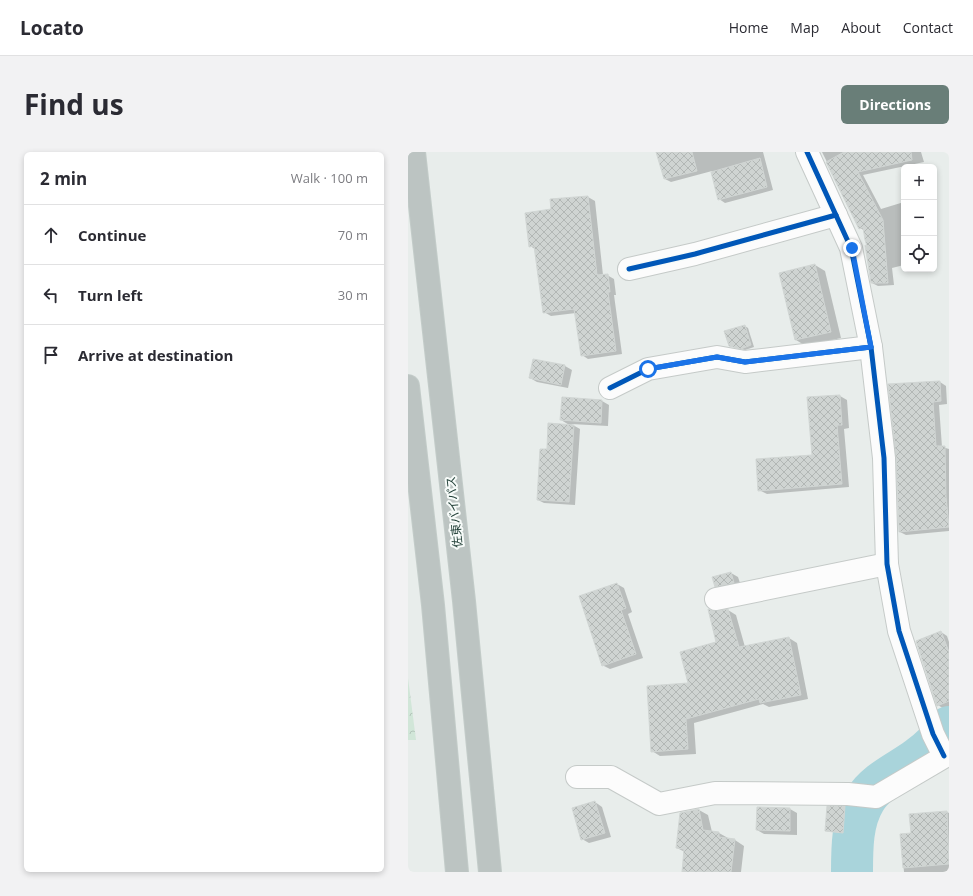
<!DOCTYPE html>
<html lang="en">
<head>
<meta charset="utf-8">
<style>
  body { margin:0; font-family:"Open Sans","Noto Sans JP",sans-serif; background:#f2f2f3; color:#2b2b33 }
  .controls { position:absolute; right:12px; top:12px; display:grid; overflow:hidden; border-radius:6px; box-shadow:0 2px 6px #0003 }
  .controls button { width:36px; height:36px; display:grid; place-items:center; padding:0; border:0; border-bottom:1px solid #e1e1e2; background:#fff; color:#2b2b33; font:20px sans-serif }
  .stop { position:absolute; width:12px; height:12px; margin:-9px; border:3px solid #1a73e8; border-radius:50%; background:#fff }
  .stop.end { background:#1a73e8; border-color:#fff; box-shadow:0 1px 4px #0008 }
  .list { margin:0; padding:0; list-style:none }
  h2 { display:flex; justify-content:space-between; align-items:center; height:52px; margin:0; padding:0 16px; font-size:17px }
  h2 small { font-size:13px; font-weight:400; color:#7c7c81 }
  .list li { display:grid; grid-template-columns:26px 1fr auto; gap:12px; align-items:center; box-sizing:border-box; height:60px; padding:0 16px; border-top:1px solid #e1e1e2 }
  .list b { display:block; font-size:15px; white-space:nowrap }
  .list em { font-size:13px; font-style:normal; color:#7c7c81 }
  .icon { flex:none; width:22px; height:22px; fill:none; stroke:currentColor; stroke-width:2; stroke-linecap:round; stroke-linejoin:round }
  .map { position:relative; flex:none; width:541px; height:720px; overflow:hidden; border-radius:6px }
  header { display:flex; align-items:center; gap:24px; box-sizing:border-box; height:56px; padding:0 20px; background:#fff; border-bottom:1px solid #e1e1e2 }
  header strong { font-size:19px }
  nav { display:flex; gap:22px; margin-inline-start:auto; font-size:14px }
  .intro { display:flex; align-items:center; justify-content:space-between; box-sizing:border-box; height:96px; padding:0 24px }
  h1 { margin:0; font-size:28px }
  .button { padding:10px 18px; border-radius:6px; background:#697e78; color:#fff; font-size:14px; font-weight:700 }
  main { display:flex; gap:24px; padding:0 24px }
  aside { flex:1; background:#fff; border-radius:6px; box-shadow:0 2px 6px #0003 }
  .map>svg:first-child { display:block }
  .forest { fill:url(#forest-crowns) }
  .shadow { fill:#0003 }
  .lines { fill:none; stroke-linecap:round; stroke-linejoin:round }
  .river { stroke:#a9d4db; stroke-width:42 }
  .building { fill:url(#building-cross-hatch); stroke:#d1d6d4 }
  .minor-casing { stroke:#c5cac8; stroke-width:24 }
  .highway-casing { stroke:#c3ccc9; stroke-width:24 }
  .minor { stroke:#fcfcfc; stroke-width:22 }
  .highway { stroke:#bcc4c2; stroke-width:22 }
  .cycleway-casing { stroke:#f7fbf9; stroke-width:8 }
  .cycleway { stroke:#0057b8; stroke-width:5 }
  .route { stroke:#1a73e8; stroke-width:5 }
  .labels { text-anchor:middle; dominant-baseline:central; stroke-width:4; stroke-linejoin:round; paint-order:stroke }
  .street-label { font-size:12px; fill:#24423a; stroke:#f7fbf9 }
</style>
</head>
<body>
<header>
<strong>Locato</strong>
<nav><a>Home</a><a>Map</a><a>About</a><a>Contact</a></nav>
</header>
<div class="intro"><h1>Find us</h1><a class="button">Directions</a></div>
<main>
<aside>
<h2>2 min<small>Walk · 100 m</small></h2>
<ul class="list">
<li><svg class="icon" aria-label="ahead" viewBox="0 0 24 24"><path d="M12 20V5M6 11l6-6 6 6"/></svg><div><b>Continue</b></div><em>70 m</em></li>
<li><svg class="icon" aria-label="left" viewBox="0 0 24 24"><path d="M17 20v-9H6M10 6l-5 5 5 5"/></svg><div><b>Turn left</b></div><em>30 m</em></li>
<li><svg class="icon" aria-label="arrive" viewBox="0 0 24 24"><path d="M6 21V4h12l-3 4 3 4H6"/></svg><div><b>Arrive at destination</b></div></li>
</ul>
</aside>
<div class="map">
<svg width="541" height="720" viewBox="0 0 541 720">
  <defs>
    <pattern id="forest-crowns" width="20" height="18" patternUnits="userSpaceOnUse"><rect width="20" height="18" fill="#d1e6d8"/><path d="M2 6a3 3 0 1 1 6 0M12 15a3 3 0 1 1 6 0" fill="none" stroke="#b3c6ba"/></pattern>
    <pattern id="building-cross-hatch" width="8" height="8" patternUnits="userSpaceOnUse"><rect width="8" height="8" fill="#cfd4d2"/><path d="M0 0l8 8M0 8l8-8" fill="none" stroke="#b2b7b5"/></pattern>
  </defs>
  <rect width="100%" height="100%" fill="#e8edeb"/>
  <path class="forest" d="M0,526L8,588H0Z"/>
  <g class="shadow">
    <path d="M249,0H355L365,38L317,51L311,47L304,19L263,30L257,27Z"/>
    <path d="M414,0H513L516,10L455,23L473,57L496,50V113L484,116L486,133L470,134L464,131L461,96L457,79L452,76Z"/>
    <path d="M180,45L187,49L195,123H199L206,127L208,143H206L214,202L180,207L174,203L168,161L143,164L136,160L127,97L122,94L145,58Z"/>
    <path d="M526,61L529,71L526,72Z"/>
    <path d="M407,113L417,119L433,186L398,194L388,188L372,121Z"/>
    <path d="M337,174L340,176L346,195L337,198L322,194Z"/>
    <path d="M157,214L164,218L160,236L129,230L122,226Z"/>
    <path d="M532,230L538,234L539,252L531,253L534,295L541,297V379L498,383L492,380L489,304Z"/>
    <path d="M432,244L439,248L441,276L436,277L441,335L359,342L351,338L405,304Z"/>
    <path d="M155,246L194,249L201,253L200,274L163,272L172,277L167,353L136,351L130,348L140,298L163,274L153,268Z"/>
    <path d="M323,421L330,425L333,434L315,438L307,434Z"/>
    <path d="M209,432L216,436L224,460L220,462L235,506L202,517L194,513Z"/>
    <path d="M320,458L328,463L337,495L381,486L389,491L400,547L361,555L355,552L286,571L288,602L252,604L244,599L282,532L309,491L310,460Z"/>
    <path d="M533,480L539,484L541,490V555L536,557L530,553Z"/>
    <path d="M187,650L194,655L203,685L181,691L174,687Z"/>
    <path d="M420,655H437L441,657L439,682L418,679Z"/>
    <path d="M350,656L382,657L389,661V683L356,682L349,678Z"/>
    <path d="M291,658L300,663L304,680L311,681L320,686V688H327L336,694L333,720H275L277,700L269,696Z"/>
    <path d="M539,660L541,661V720H496L493,683L504,682Z"/>
  </g>
  <g class="lines">
    <path class="river" d="M444,720C444,696 444,669 457,648C468,629 493,619 510,606C521,598 533,586 541,575"/>
  </g>
  <g class="building">
    <path d="M248,0H284L289,19L256,27Z"/>
    <path d="M436,0H503L504,8L450,20L475,68L480,131H463L457,93L459,94L457,88L455,75L451,77L418,10Z"/>
    <path d="M352,6L359,35L310,48L303,20Z"/>
    <path d="M180,44L189,123L200,122L202,140H200L208,199L173,204L166,157L135,161L126,94L121,95L117,61L143,57L142,47Z"/>
    <path d="M407,112L423,180L387,188L371,121Z"/>
    <path d="M337,173L343,193L333,197L321,194L316,179Z"/>
    <path d="M125,207L157,213L153,233L121,226Z"/>
    <path d="M532,229L533,249L525,250L528,294H537L538,345L541,375L491,380L488,305L480,232Z"/>
    <path d="M432,243L434,273H429L434,332L350,339L348,307L404,303L399,245Z"/>
    <path d="M154,245L194,248L193,271L152,268Z"/>
    <path d="M140,271L166,273L161,350L129,348L132,297H139Z"/>
    <path d="M323,420L326,431L307,435L304,425Z"/>
    <path d="M209,431L218,456L213,458L228,502L194,514L171,444Z"/>
    <path d="M300,457L310,459L320,457L331,495L381,485L393,543L352,551L351,547L278,567L280,597L243,600L239,534L280,531L272,500L308,490Z"/>
    <path d="M533,479L541,500V549L529,554L508,489Z"/>
    <path d="M187,649L197,681L173,688L164,656Z"/>
    <path d="M419,654H437L435,681L417,679Z"/>
    <path d="M349,655L382,656V679L348,678Z"/>
    <path d="M291,657L295,678L311,680V685L327,687L323,720H274L276,697L268,696L272,661Z"/>
    <path d="M539,659L541,712L495,716L492,682L503,681L501,662Z"/>
  </g>
  <g class="lines">
    <g class="minor-casing">
      <g id="minor">
        <path d="M399,0L443,96L463,195L476,306L479,412L491,479L525,582L536,604"/>
        <path d="M221,117L287,102L428,63"/>
        <path d="M202,236L240,217L309,205L337,210L463,195"/>
        <path d="M308,447L479,412"/>
        <path d="M169,625H203L251,652L307,641L440,642L468,645L541,602"/>
      </g>
    </g>
    <g class="highway-casing">
      <g id="highway">
        <path d="M6,0L56,449L82,720"/>
        <path d="M0,234L25,453L49,720"/>
      </g>
    </g>
    <use href="#minor" class="minor"/>
    <use href="#highway" class="highway"/>
    <g class="cycleway-casing">
      <g id="cycleway">
        <path d="M399,0L443,96L463,195L476,306L479,412L491,479L525,582L536,604"/>
        <path d="M221,117L287,102L428,63"/>
        <path d="M202,236L240,217L309,205L337,210L463,195"/>
      </g>
    </g>
    <use href="#cycleway" class="cycleway"/>
  </g>
  <g class="lines">
    <path class="route" d="M240,217L309,205L337,210L463,195L444,96"/>
  </g>
  <g class="labels">
    <g class="street-label">
      <text transform="translate(46 360) rotate(-96)">佐東バイパス</text>
    </g>
  </g>
</svg>
<div class="controls">
<button>+</button>
<button>−</button>
<button><svg class="icon" aria-label="locate" viewBox="0 0 24 24"><circle cx="12" cy="12" r="6"/><path d="M12 2v4M12 18v4M2 12h4M18 12h4"/></svg></button>
</div>
<div class="stop" style="left:240px;top:217px"></div>
<div class="stop end" style="left:444px;top:96px"></div>
</div>
</main>
</body>
</html>
